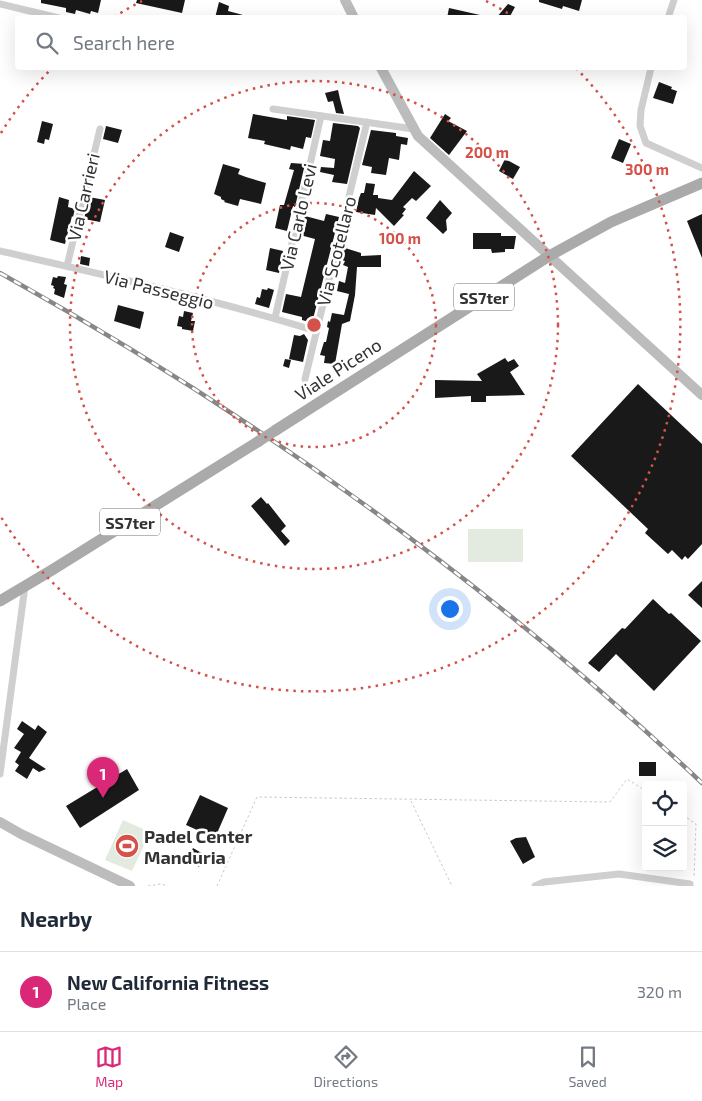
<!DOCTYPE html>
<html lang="en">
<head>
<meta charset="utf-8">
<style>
  body { margin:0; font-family:"Exo 2",sans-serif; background:#f6f6f7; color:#1f2937 }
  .controls { position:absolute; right:15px; bottom:15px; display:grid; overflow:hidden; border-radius:5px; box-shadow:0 5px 20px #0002 }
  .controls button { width:45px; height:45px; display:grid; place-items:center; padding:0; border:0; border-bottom:1px solid #e0e1e3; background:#fff; color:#1f2937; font:25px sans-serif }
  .you { position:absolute; left:449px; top:608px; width:18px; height:18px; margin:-12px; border:4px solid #fff; border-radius:50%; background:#1a73e8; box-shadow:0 0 0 8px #1a73e833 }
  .badge { display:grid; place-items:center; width:32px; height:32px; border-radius:50%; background:#db2777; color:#fff; font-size:16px; font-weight:700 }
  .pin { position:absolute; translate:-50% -41px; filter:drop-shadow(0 1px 2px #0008) }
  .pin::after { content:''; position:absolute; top:26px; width:18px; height:15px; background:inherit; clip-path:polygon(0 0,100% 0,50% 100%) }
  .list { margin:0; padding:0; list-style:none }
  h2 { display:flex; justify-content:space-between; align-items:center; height:65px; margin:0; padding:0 20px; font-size:21px }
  h2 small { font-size:16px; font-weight:400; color:#747a83 }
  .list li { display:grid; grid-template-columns:32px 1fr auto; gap:15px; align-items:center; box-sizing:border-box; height:80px; padding:0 20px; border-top:1px solid #e0e1e3 }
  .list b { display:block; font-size:19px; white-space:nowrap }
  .list p { margin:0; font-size:16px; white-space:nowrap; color:#747a83 }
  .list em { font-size:16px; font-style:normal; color:#747a83 }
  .icon { flex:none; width:28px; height:28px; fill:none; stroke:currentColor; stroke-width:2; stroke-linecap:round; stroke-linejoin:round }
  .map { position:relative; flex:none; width:702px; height:886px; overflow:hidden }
  .search { position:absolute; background:#fff; box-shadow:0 5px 20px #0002; left:15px; right:15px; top:15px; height:55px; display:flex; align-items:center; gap:12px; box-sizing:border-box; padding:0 18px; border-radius:5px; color:#747a83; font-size:19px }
  .sheet { height:145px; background:#fff }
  nav { display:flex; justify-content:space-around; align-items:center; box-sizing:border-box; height:70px; border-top:1px solid #e0e1e3; background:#fff; font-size:14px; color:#747a83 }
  nav a { display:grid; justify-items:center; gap:2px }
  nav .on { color:#db2777 }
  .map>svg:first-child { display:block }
  .green { fill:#e3eadf }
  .building { fill:#191919 }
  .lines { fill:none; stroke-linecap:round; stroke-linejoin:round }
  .path { stroke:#c9c9c9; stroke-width:1; stroke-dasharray:2.5 2.5; stroke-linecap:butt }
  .street { stroke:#cfcfcf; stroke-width:7 }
  .secondary { stroke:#bcbcbc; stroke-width:10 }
  .primary { stroke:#aaa; stroke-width:11 }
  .rail-casing { stroke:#878787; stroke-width:4.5 }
  .rail { stroke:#fff; stroke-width:2.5; stroke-dasharray:8; stroke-linecap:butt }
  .primary-bridge { stroke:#aaa; stroke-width:11 }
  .ring { fill:none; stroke:#d45249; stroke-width:2.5; stroke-dasharray:2.5 5 }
  .labels { text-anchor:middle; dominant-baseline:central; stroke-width:5; stroke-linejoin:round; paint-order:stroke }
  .shield { fill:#fff; stroke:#707070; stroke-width:1 }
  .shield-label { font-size:16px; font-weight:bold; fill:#323232 }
  .street-label { font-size:18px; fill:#323232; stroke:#fff }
  .poi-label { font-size:18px; font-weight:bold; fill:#323232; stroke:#fff; text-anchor:start }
  .centre { fill:#d45249; stroke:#fff; stroke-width:2.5 }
  .ring-label { font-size:15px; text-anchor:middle; font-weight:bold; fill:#d45249; stroke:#fff; stroke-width:5; stroke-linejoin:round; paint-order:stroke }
</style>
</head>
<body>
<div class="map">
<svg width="702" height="886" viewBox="0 0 702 886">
  <rect width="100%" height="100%" fill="#fff"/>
  <g class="green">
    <rect x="468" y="529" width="55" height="33"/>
    <path d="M123,820L150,832L132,871L105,860Z"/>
  </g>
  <g class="building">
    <path d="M41,0H101L98,13L91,11L90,14L76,10L75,14L66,12V8L41,3Z"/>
    <path d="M137,0H185L182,13L136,3Z"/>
    <path d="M539,0H582L579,11L563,6L562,9L539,2Z"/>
    <path d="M219,2L229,6L228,11L243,15V18H215Z"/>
    <path d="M508,4L515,7L509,18H496Z"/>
    <path d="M449,8L480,15V18H447Z"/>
    <path d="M659,82L672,87L671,89L677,91L673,104L653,98Z"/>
    <path d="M338,90L340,99L344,114L336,113L333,101L328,102L325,93Z"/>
    <path d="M253,114L287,120V116L315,120L311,138L306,137L303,149L291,146L290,150L264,144L265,141L248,138Z"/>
    <path d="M445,114L451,118L448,121L467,131L449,155L430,138Z"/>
    <path d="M42,121L53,124L49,140L45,139L44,144L37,142Z"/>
    <path d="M333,123L358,126L360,128L347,184L332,182L334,175L320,172L321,167L334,168L335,159L320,156L323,140L330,141Z"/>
    <path d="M106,126L122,130L118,143L103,139Z"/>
    <path d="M371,130L396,133V136L408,138L407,145L401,144L399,160L389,158L386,175L371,173L372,167L362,165Z"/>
    <path d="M619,139L631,144L623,163L611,158Z"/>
    <path d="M505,159L520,167L513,179L499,171Z"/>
    <path d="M291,163L305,164L295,207L293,206L287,231L275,228L280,205H284L294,170L289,169Z"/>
    <path d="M223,164L240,169L238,174L246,177L266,183L261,204L240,199L238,206L224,202L225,201L221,199V197L214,194Z"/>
    <path d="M414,171L431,186L416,201L412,198L403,207L406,209L402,214L404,215L394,226L376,208L375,215L356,212L359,198L361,193H364L366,183L375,184L373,195H378V198L392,200Z"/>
    <path d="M59,197L69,200L68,207L75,209L73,217L72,216L65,244L50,240Z"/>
    <path d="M89,197L105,200L100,222L84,219Z"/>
    <path d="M440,200L452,213L446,220L447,230L443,234L426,218Z"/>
    <path d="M326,214L339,217L312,323L302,320V317L282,312L286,294L301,297L315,239L300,235L305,216L324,221Z"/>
    <path d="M702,214V258L687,221Z"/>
    <path d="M170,232L184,237L179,252L165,247Z"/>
    <path d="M473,233H501V236H516L514,249H505V252L492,253L491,249H473Z"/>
    <path d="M342,247L361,253V256L381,255V267H357L355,295L350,321L342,324L335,364L324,363L325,356L320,355L324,342H326L329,328L327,327L328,321L330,322L332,313L344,315L349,294L337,291L339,281L345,283L348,267L343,265L345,261L339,259Z"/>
    <path d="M270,248L283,251L279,273L266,270Z"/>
    <path d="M81,256L90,258L89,266L80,264Z"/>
    <path d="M58,276L66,277L64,284L67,285L64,298L54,294L55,289L53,288L54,286L51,285L53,277L57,278Z"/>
    <path d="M268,288L274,290L269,308L255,304L257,297L260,298L262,289L267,290Z"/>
    <path d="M118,305L144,312L140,329L114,321Z"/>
    <path d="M184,311L193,313L191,321H195L193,331L182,329V327L177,326L179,316L183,317Z"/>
    <path d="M304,334L308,340L303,362L289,359L294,335L300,336Z"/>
    <path d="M505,358L508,362L514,359L519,366L510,372L525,395L486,396V402H471V396L435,398V380L482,381L477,374Z"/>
    <path d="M285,359L291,360L289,368L283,366Z"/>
    <path d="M638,384L702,444V544L688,559L685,556L682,560L672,550L668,554L645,533L648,529L571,456Z"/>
    <path d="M261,497L267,504L268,503L286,526L281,531L290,541L285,546L251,506Z"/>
    <path d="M702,581V608L688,595Z"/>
    <path d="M653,599L669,614L671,613L701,641L654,691L616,654L599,672L588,663L622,628L625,629Z"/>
    <path d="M22,721L35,730L38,725L47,732L29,758L46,769L39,772L33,768L27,779L15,771L19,765L15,762L21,752L14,748L24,734L17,729Z"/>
    <rect x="639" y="762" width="17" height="14"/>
    <path d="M127,769L139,790L80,828L66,806Z"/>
    <path d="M200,795L228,808L215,838L186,825Z"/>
    <path d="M526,837L535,857L523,864L510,841L516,838Z"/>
    <path d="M193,848L205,855L199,867L188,860Z"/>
  </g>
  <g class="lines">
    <g class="path">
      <path d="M411,801L452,886"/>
      <path d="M683,815L696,824L694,878"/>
      <path d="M148,886L161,884L168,886"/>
      <path d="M217,886L257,797L610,802L627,779L646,791"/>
    </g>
    <g class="street">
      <path d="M0,4L59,18"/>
      <path d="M668,18L674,0"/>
      <path d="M651,68L641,110L640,126L646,143L702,168"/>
      <path d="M273,109L414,129"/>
      <path d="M0,251C105,275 213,299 316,331"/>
      <path d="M67,266L100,129"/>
      <path d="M275,318L321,116"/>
      <path d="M305,379L367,122"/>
      <path d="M0,774L25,586"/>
      <path d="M535,886L544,882L619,874L690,884V886"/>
    </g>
    <g class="secondary">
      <path d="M345,0L354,18"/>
      <path d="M381,68L418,136L702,395"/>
      <path d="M0,822L21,834L130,886"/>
    </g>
    <g class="primary">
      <path d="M276,430L549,256L611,222L702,183"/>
      <path d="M0,601L52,570L259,441"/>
    </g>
    <g class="rail-casing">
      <path id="rail" d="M0,273C253,414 491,584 702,783"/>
    </g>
    <use href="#rail" class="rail"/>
    <path class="primary-bridge" d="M259,441L276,430"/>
  </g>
  <g class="ring">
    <circle cx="314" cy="325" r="122"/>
    <circle cx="314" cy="325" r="244"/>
    <path d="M1 133A367 367 0 0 1 52 68M114 17A367 367 0 0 1 142 1M486 1A367 367 0 0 1 514 17M576 68A367 367 0 1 1 1 517"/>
  </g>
  <defs>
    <g id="stadium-disc" transform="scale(1.25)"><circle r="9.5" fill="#d45249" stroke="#fff"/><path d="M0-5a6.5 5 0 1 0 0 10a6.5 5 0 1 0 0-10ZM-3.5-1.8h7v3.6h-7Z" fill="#fff"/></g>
  </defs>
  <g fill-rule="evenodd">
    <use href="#stadium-disc" x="127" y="846"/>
  </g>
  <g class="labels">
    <g class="shield">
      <rect x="454" y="283.5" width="60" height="27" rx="4"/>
      <rect x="100" y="508.5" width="60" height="27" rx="4"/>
    </g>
    <g class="shield-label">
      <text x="484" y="297">SS7ter</text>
      <text x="130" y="522">SS7ter</text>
    </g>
    <g class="street-label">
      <text transform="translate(83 197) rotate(-77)">Via Carrieri</text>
      <text transform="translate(298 217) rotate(-77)">Via Carlo Levi</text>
      <text transform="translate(336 251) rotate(-76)">Via Scotellaro</text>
      <text transform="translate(159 289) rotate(14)">Via Passeggio</text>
      <text transform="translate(338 369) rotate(-33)">Viale Piceno</text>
    </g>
    <g class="poi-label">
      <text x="144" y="836">Padel Center<tspan x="144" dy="21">Manduria</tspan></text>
    </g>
  </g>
  <circle cx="314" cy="325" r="8" class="centre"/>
  <g class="ring-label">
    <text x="487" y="158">200 m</text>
    <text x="647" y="175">300 m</text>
    <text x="400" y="244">100 m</text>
  </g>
</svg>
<div class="controls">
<button><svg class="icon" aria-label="locate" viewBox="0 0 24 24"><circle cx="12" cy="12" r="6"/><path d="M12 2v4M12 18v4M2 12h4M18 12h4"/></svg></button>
<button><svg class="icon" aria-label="layers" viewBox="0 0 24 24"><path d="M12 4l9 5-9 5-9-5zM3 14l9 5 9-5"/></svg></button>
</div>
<div class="you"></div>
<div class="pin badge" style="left:103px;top:798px">1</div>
<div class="search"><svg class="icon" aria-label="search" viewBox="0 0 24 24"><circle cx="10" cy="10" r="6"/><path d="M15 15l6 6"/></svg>Search here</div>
</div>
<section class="sheet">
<h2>Nearby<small></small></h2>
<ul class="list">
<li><span class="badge">1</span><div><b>New California Fitness</b><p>Place</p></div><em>320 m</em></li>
</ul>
</section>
<nav>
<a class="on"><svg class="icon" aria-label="map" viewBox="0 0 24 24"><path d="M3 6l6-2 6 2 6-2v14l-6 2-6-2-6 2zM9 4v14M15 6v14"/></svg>Map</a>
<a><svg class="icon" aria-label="directions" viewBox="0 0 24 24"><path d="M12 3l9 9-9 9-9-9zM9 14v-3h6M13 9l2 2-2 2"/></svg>Directions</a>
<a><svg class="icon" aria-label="saved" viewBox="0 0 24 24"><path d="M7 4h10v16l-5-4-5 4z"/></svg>Saved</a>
</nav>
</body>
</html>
